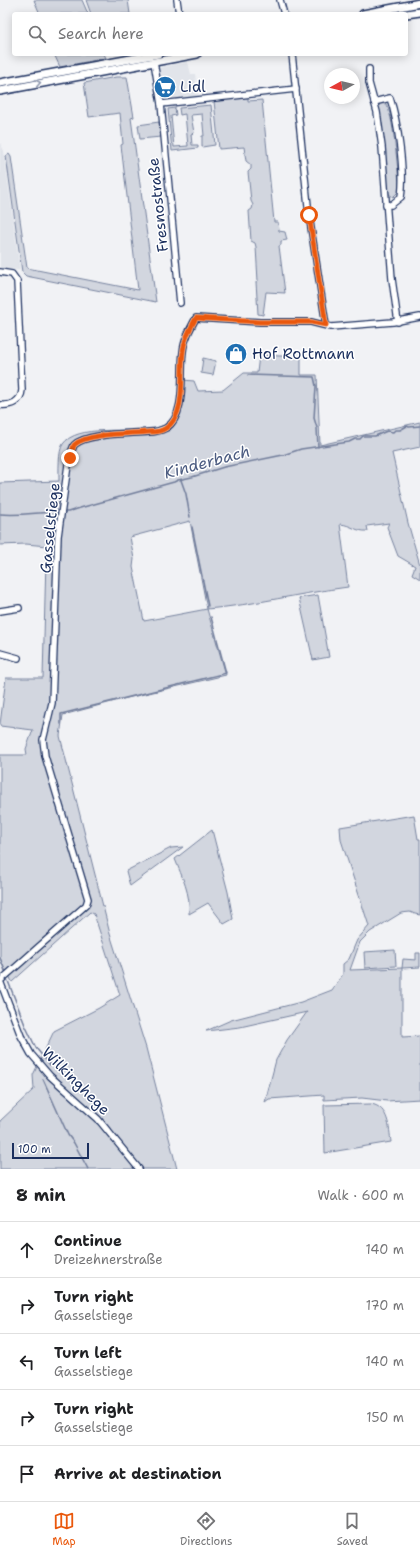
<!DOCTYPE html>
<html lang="en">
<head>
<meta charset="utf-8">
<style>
  body { margin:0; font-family:"Shantell Sans",sans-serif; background:#f6f6f6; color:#202124 }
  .compass { position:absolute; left:324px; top:68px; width:36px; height:36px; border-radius:50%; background:#fff; box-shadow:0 2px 10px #0003; rotate:262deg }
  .scale { position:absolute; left:12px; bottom:10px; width:77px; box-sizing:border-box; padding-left:4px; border:2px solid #1b2f5e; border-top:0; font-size:11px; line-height:14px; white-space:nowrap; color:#1b2f5e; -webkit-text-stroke:3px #fff; paint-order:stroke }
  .stop { position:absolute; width:12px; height:12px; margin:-9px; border:3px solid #ea580c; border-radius:50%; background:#fff }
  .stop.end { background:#ea580c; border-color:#fff; box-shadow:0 1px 4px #0008 }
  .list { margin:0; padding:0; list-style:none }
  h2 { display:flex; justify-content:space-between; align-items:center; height:52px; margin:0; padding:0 16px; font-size:17px }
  h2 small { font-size:13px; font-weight:400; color:#757577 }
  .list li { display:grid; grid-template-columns:26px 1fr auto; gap:12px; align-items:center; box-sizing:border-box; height:56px; padding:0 16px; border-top:1px solid #e0e0e0 }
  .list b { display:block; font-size:15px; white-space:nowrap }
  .list p { margin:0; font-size:13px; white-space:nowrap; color:#757577 }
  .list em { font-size:13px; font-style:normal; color:#757577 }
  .icon { flex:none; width:22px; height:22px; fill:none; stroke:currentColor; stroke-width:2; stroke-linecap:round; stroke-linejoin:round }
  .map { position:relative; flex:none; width:420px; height:1169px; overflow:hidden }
  .search { position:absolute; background:#fff; box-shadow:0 2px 10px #0003; left:12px; right:12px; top:12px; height:44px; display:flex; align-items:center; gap:10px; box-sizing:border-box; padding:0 14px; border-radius:4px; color:#757577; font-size:15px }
  .sheet { height:332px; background:#fff }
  nav { display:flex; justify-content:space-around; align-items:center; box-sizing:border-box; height:56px; border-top:1px solid #e0e0e0; background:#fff; font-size:11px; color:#757577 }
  nav a { display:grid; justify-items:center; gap:2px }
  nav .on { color:#ea580c }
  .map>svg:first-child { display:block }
  .built { fill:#e1e4ea }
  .green { fill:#d2d6df; stroke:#76829e; fill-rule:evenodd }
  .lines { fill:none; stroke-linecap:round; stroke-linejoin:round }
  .stream { stroke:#707c9a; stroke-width:1.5 }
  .minor-casing { stroke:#1b2f5e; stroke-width:8 }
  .major-casing { stroke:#1b2f5e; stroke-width:10 }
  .minor { stroke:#fff; stroke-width:5.5 }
  .major { stroke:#fff; stroke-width:7 }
  .oneway { stroke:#8d97ae }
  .route { stroke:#ea580c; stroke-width:5 }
  .labels { text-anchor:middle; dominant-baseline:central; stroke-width:3; stroke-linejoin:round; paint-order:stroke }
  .poi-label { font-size:15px; fill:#1b2f5e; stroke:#fff; text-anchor:start }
  .street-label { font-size:15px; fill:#1b2f5e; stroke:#fff }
  .water-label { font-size:16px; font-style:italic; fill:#4c5c81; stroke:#fff }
</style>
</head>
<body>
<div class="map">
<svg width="420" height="1169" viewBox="0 0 420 1169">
  <rect width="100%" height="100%" fill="#f1f2f5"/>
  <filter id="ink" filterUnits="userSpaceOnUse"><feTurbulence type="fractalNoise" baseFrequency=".025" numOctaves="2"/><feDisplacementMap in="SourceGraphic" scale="8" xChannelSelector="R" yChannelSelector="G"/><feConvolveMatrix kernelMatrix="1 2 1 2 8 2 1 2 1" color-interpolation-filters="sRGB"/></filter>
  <g filter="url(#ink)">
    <g class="built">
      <path d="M188,62L191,74H195L198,97L161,101L157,68Z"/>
      <path d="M0,143L4,151L20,270L0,269Z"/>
    </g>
    <g class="green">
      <path d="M34,0H82L88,14H40Z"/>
      <path d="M86,0H128L130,14H91Z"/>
      <path d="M54,54H104L106,58L60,67Z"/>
      <path d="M116,77H127L134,117L131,118L156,302L26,276L22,272L6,156L9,154L11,157L27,268L138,290L121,145L123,144L120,113L89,117L84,83Z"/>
      <path d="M248,97V101L262,100L274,222H278L279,231L285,232L287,240L281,241V245L279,246L285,293L266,292L263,315L258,314L256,282L258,281L256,247L255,243L251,241L249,211L252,209L253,205L251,201L248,172L251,169V165L246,161L244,147L219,149L214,101Z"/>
      <path d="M379,103L386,104C393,113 398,170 399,184V191L393,197L389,194L377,105Z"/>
      <path d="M211,105L215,145L202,147V136H204L202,114L191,115L194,133L191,134L192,145H198V148L172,151L168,109L175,108L176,115L171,116L174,147L188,146L185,114L180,115L179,108Z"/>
      <path d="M159,122L161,137L140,139L138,125Z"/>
      <path d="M259,355L301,357V375H317L320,445L420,422V447L392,453L408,523L420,565V579L412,574L415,566L398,556L387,527L389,523L367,526L368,531C356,532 352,525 340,524L348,587C301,593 254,605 207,609L226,675L123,699L63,715L60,736L110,934L146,1048L177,1169H0V1121L34,1089L33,1075L54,1031L99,1008L120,995L94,914L90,912L12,982L7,971L6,972L0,958V755H27L26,749L33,730L0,726V724L6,678H43L46,558L47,546L26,544L0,545V483L59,481C59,472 58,451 63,444C77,424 127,433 149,429C154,429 159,427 164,425L169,431C184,419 183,397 183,380L194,381L198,391L223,390L244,373H257ZM190,521L207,609L144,621L133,567L134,559L130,537Z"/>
      <path d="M203,358L216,361L213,375L201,373Z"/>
      <path d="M318,595L329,657L313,660L299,598Z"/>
      <path d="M414,815L418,839H420V915L415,914L410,912L401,913L370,932L360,942L350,970L402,968L403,959L416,960V953H420V967L402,968V1037L420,1036V1099L387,1101L362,1098L324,1100V1095L269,1099L265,1102L276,1060L287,1040L307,1012L240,1027L206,1031L231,1020L301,1002L332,990L343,974V964L349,959L357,940L369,926L341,840L340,827Z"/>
      <path d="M212,830L228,892L233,919L224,924L208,903L189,914C191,894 182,877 175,859Z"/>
      <path d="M183,847L130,886L126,871L171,848Z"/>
      <path d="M395,950L396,966L365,968L364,952Z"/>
      <path d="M371,1104C389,1107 389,1128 391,1142L325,1153L324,1105Z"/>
    </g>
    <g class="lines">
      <g class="stream">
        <path d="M248,375L314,377L316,386L314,418L317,428L318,447"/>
        <path d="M181,480L186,494L190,517"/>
        <path d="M63,512H68L80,508L174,482L178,480L192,477L224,467L283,455L301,449L349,442L355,439H360L363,436H375L387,431L393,432L395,430H400L407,426L409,427L420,426"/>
        <path d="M0,514C20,516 39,512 59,512"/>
        <path d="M192,527L208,606"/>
        <path d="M61,724V714L226,673L211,617"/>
        <path d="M0,958L5,971"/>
        <path d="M8,981L25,1025L36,1048L50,1065"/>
        <path d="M43,1079L68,1135L74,1143L88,1169"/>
      </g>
      <g class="minor-casing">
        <g id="minor">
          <path d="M177,0L179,14"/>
          <path d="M280,0L284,14"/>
          <path d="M292,54L309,215L326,325"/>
          <path d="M154,62L161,104L180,303"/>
          <path d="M369,69V83L377,112L382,147L392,279L398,322"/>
          <path d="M374,102L390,98C398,122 405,172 401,197L391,205H386"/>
          <path d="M161,104L296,89"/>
          <path d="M0,272L12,274L17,281L22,390C21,402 11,406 0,405"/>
          <path d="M0,611L19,608"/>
          <path d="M0,653L18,658"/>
          <path d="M0,981L86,905L88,899L45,756L43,740L52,703L58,536L69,458L74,445C86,433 131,434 149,432C154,432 162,430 166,428C187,415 180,373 183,352C184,340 190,329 196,318L260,322H311L331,327L393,322L420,317"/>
          <path d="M0,981L21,1036L31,1054L50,1076L98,1119L139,1169"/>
        </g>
      </g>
      <g class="major-casing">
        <g id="major">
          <path d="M363,14L420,3"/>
          <path d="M406,14L420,12"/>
          <path d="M0,83L158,54"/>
          <path d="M0,91L197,54"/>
        </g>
      </g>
      <use href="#minor" class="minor"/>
      <use href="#major" class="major"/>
    </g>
    <defs><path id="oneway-chevron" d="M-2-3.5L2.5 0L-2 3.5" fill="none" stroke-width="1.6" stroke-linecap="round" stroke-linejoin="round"/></defs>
    <use class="oneway" href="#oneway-chevron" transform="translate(38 83) rotate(-11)"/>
  </g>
  <g class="lines" filter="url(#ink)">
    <path class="route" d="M70,458L74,445C86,433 131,434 149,432C154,432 162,431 166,428C187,415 180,373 183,352C184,340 190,329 196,318L260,322H311L326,325L309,215"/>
  </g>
  <defs>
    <g id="supermarket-disc" transform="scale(1.15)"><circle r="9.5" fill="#1f6fb2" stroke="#fff"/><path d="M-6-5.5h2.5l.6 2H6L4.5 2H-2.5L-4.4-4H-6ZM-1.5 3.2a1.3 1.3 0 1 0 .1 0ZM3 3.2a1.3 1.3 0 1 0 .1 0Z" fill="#fff"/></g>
    <g id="shop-disc" transform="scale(1.15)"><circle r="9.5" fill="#1f6fb2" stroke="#fff"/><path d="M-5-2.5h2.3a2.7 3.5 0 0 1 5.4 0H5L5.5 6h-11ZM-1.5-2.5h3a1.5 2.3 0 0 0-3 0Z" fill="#fff"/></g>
  </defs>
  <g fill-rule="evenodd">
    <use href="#supermarket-disc" x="165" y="87"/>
    <use href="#shop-disc" x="236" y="354"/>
  </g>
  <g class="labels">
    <g class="poi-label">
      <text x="180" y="87">Lidl</text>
      <text x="252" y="354">Hof Rottmann</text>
    </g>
    <g class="street-label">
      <text transform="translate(158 205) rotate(-96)">Fresnostraße</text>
      <text transform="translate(50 528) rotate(-84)">Gasselstiege</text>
      <text transform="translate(76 1081) rotate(45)">Wilkinghege</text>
    </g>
    <g class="water-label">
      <text transform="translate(207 462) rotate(-15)">Kinderbach</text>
    </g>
  </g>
</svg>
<svg class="compass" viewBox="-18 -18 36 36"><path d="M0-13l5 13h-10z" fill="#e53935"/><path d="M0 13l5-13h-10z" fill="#757577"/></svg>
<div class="scale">100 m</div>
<div class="stop" style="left:309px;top:215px"></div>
<div class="stop end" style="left:70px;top:458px"></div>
<div class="search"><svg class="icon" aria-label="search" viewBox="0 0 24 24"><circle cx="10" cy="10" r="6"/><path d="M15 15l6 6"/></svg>Search here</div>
</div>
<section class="sheet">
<h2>8 min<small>Walk · 600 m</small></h2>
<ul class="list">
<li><svg class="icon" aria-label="ahead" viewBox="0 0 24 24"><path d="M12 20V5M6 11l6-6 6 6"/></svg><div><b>Continue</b><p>Dreizehnerstraße</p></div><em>140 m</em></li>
<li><svg class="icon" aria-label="right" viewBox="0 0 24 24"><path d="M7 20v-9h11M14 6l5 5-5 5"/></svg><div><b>Turn right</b><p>Gasselstiege</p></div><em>170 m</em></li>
<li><svg class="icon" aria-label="left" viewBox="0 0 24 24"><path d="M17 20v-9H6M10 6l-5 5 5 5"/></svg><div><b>Turn left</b><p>Gasselstiege</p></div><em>140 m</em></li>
<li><svg class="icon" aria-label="right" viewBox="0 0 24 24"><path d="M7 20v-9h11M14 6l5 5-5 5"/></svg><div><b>Turn right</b><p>Gasselstiege</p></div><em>150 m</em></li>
<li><svg class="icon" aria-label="arrive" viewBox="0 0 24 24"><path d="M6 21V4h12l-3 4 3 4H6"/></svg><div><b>Arrive at destination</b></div></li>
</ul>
</section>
<nav>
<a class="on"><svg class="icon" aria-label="map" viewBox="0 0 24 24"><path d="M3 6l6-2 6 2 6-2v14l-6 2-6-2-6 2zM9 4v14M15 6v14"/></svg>Map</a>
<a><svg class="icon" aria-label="directions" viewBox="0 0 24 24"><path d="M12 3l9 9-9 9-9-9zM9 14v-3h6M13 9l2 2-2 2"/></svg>Directions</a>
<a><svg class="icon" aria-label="saved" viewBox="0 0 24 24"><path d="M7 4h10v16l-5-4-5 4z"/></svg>Saved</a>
</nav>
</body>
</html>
